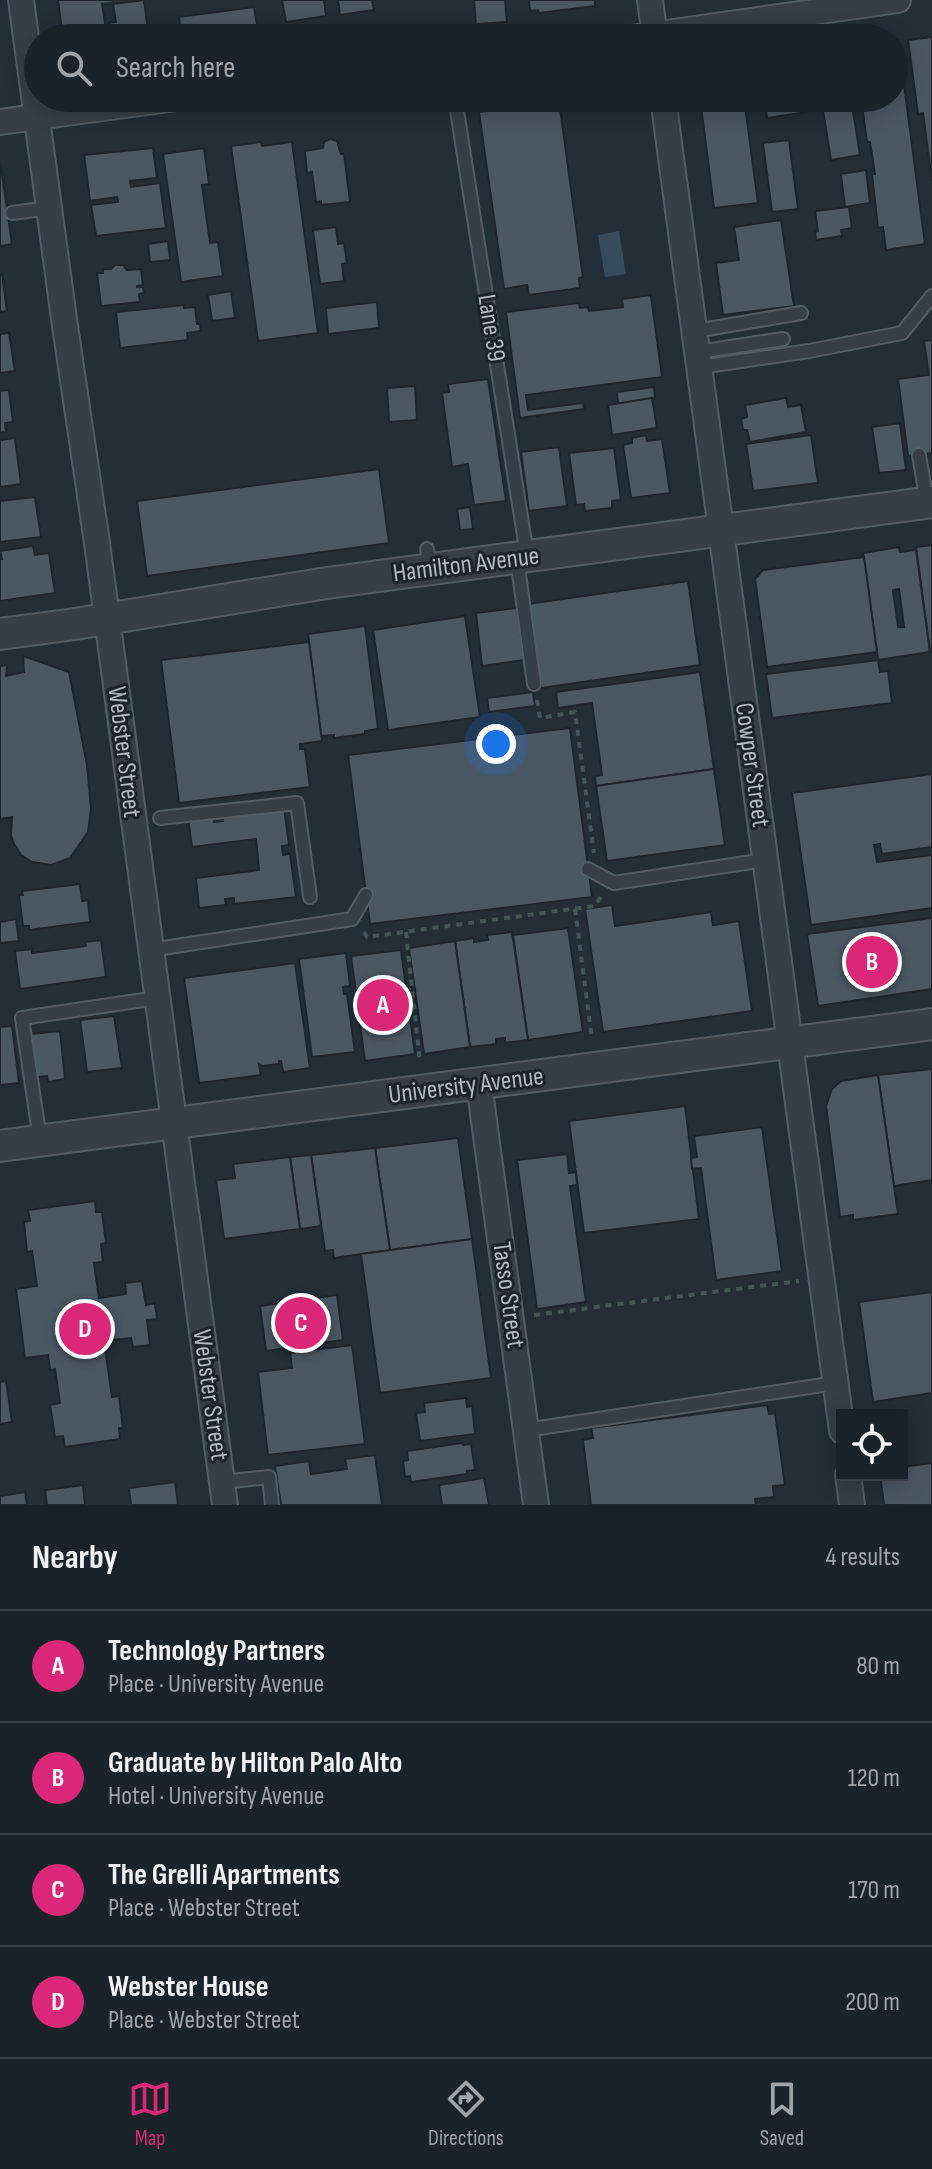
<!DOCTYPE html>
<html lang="en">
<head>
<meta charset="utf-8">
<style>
  body { margin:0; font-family:"Sofia Sans Condensed",sans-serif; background:#232a32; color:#f1f3f6 }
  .controls { position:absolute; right:24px; bottom:24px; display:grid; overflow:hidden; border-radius:0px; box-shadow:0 4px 20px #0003 }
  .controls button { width:72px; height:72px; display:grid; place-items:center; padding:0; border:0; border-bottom:2px solid #383f47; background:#1a222a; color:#f1f3f6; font:40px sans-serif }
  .you { position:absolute; left:496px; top:744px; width:28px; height:28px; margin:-20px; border:6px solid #fff; border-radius:50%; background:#1a73e8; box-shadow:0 0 0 12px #1a73e833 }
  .badge { display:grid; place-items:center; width:52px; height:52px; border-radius:50%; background:#db2777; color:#fff; font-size:26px; font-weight:700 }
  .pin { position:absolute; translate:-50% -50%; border:4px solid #fff; box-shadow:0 2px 8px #0006 }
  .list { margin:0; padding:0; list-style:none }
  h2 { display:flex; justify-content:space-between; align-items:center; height:104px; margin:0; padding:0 32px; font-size:34px }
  h2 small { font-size:26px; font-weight:400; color:#9fa4a8 }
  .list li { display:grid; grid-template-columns:52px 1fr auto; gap:24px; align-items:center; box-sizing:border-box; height:112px; padding:0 32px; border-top:2px solid #383f47 }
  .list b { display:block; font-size:30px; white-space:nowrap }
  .list p { margin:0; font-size:26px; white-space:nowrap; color:#9fa4a8 }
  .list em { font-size:26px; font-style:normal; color:#9fa4a8 }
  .icon { flex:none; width:44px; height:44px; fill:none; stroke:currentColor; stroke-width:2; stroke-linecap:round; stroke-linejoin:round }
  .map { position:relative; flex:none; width:932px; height:1505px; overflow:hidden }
  .search { position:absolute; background:#1a222a; box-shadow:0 4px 20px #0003; left:24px; right:24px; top:24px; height:88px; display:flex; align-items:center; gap:20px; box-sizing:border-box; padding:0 28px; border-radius:44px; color:#9fa4a8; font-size:30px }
  .sheet { height:552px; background:#1a222a }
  nav { display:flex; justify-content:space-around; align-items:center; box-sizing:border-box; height:112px; border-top:2px solid #383f47; background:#1a222a; font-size:22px; color:#9fa4a8 }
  nav a { display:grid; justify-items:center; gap:4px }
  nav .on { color:#db2777 }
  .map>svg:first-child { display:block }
  .water { fill:#364c5e }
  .building { fill:#4a5864; stroke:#1d262f; stroke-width:2; fill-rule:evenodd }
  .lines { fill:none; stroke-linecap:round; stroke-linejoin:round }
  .service-casing { stroke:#535d66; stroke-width:16 }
  .minor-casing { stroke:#535d66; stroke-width:28 }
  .tertiary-casing { stroke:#535d66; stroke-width:34 }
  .path { stroke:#445758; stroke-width:4; stroke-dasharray:6 6; stroke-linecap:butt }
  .service { stroke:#363f48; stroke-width:12 }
  .minor { stroke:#363f48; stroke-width:24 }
  .tertiary { stroke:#363f48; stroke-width:30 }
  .labels { text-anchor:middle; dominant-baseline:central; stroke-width:6; stroke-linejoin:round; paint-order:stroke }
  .street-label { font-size:26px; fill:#b0bac5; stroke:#1b242d }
</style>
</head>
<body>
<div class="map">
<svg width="932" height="1505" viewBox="0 0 932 1505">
  <rect width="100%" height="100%" fill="#222e38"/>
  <path class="water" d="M619,231L626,274L605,277L598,235Z"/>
  <g class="building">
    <path d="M58,0H113V3L102,4L106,30L110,29L109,23L116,22L113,4L144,0L149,38H63Z"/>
    <path d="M282,0H324L326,16L286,22Z"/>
    <path d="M338,0H372L374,10L340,15Z"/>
    <path d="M474,0H505L507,22L476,24Z"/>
    <path d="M529,0H595V6L539,13L538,10L530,11Z"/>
    <path d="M254,7L258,31L231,34L232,38H182L179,17Z"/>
    <path d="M932,37V181L923,113L918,114L908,40Z"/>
    <path d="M898,39L925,244L886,250L883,227L878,228L872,174H875L870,142H867L861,98H894V40Z"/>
    <path d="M508,98H537L538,104L559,101L583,277L579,278L580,288L529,295L527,285L504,289L479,112L495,110L493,100Z"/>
    <path d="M700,98H744L758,203L714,208Z"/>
    <path d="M765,98H805L807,112L767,118Z"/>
    <path d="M821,98H851L860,155L831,160Z"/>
    <path d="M330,139L337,141L341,154H344L350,202L321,205V201L316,202L312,172L307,173L305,151L323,148L324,142Z"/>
    <path d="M789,140L798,209L772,212L763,143Z"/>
    <path d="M261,142L262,146L292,142L318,333L258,341L231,146Z"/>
    <path d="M153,148L157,178L130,181L131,187L160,183L166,228L96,236L91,205L118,202L117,197L90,201L84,155Z"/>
    <path d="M204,148L209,184L202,185L210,243L218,242L223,276L181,282L163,154Z"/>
    <path d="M0,160L12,244L2,246L0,244Z"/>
    <path d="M866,170L870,203L845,207L841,174Z"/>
    <path d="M849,207L852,228L841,230L842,236L816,240L815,232L818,231L815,211Z"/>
    <path d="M781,220L794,306L723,315L716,263L739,260L734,227Z"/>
    <path d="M336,227L338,244L344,243L347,263L342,264L344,281L320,284L313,230Z"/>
    <path d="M168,241L170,260L150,262L148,244Z"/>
    <path d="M115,265H123L127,270L141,269L143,285L137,286V287H143L144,293L139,294L140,302L101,306L97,273H103V269H111Z"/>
    <path d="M2,274L7,311L0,312V275Z"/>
    <path d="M231,291L235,318L212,321L208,295Z"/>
    <path d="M651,295L662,377L526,395L528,410L583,403L584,409L520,418L506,312L579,303L580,308L588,307L589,311L623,307L622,299Z"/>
    <path d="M377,302L379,328L328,334L326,308Z"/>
    <path d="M184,305V308L195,307L197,324H200L201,331L187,333L188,340L120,348L116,312Z"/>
    <path d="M9,333L15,371L0,373V334Z"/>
    <path d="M932,340V453L908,456L898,379L929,375L924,341Z"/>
    <path d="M488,379L506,501L474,505L468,464L452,467L442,393L449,392L448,384Z"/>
    <path d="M415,386L417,420L389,422L387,388Z"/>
    <path d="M654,387L655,398L618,404L617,392Z"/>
    <path d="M9,390L13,422L5,423L6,432L0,433V391Z"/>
    <path d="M652,398L657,428L612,435L608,405Z"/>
    <path d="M786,398L788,407L801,405L806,432L750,442L747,430H743L741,419L747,417L745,405Z"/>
    <path d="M900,423L906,470L879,473L872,427Z"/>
    <path d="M646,435L647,441L662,439L670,493L631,498L623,445L632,443V438Z"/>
    <path d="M811,435L818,483L753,491L746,444Z"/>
    <path d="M15,438L21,484L0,487V440Z"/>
    <path d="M559,447L567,506L529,511L521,452Z"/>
    <path d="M614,448L621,500L612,501V508L585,511L584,504L576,505L569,453Z"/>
    <path d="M379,469L389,543L147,576L137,501Z"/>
    <path d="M35,497L41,537L0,542V501Z"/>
    <path d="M470,507L473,529L460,530L457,509Z"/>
    <path d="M932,545V652H930L916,547Z"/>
    <path d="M33,546L35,555L49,553L55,593L0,601V559H2L0,551Z"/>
    <path d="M899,547L900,552L916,550L930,652L878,660L863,553ZM899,589L904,627H898L893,590Z"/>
    <path d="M864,557L877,652L767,667L755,579L763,570Z"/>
    <path d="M688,581L700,665L541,688L528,604Z"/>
    <path d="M517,608L524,660L482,666L476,613Z"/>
    <path d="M465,616L480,717L388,730L373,630Z"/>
    <path d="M365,626L378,729L365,731V734L334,738V735L321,736L308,634Z"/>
    <path d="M309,642L322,741L300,744V749H305L310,787L179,803L161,660Z"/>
    <path d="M23,656L69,672L87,765L91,809L88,832L70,858L51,865L32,862L21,855L14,844L11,835L12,817L0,819V666L7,665L6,676L24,672Z"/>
    <path d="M878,660L880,672L888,671L892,703L772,718L766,674Z"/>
    <path d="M700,672L714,769L596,786L595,776L602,775L592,703L558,708L556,692Z"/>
    <path d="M533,692L535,706L489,712L487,698Z"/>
    <path d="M570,728L592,897L370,924L348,755Z"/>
    <path d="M714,769L725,845L607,861L596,786Z"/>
    <path d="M932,774V847L882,854L880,844L874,845L877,862L932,855V908L811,925L792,793Z"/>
    <path d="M284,806L289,845L282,846L283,855L290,854L296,897L234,904V898L225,899L226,905L199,908L196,878L259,870L256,839L192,847L188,818L213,815L214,822L223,821V813Z"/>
    <path d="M80,884L82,901L88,900L90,922L29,930V926H23L19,895H23L22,891Z"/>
    <path d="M612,905L615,926L711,912L713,925L739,921L752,1011L603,1032L585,909Z"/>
    <path d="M932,918V989L818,1006L807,934Z"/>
    <path d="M16,919L19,941L0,943V922Z"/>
    <path d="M568,928L583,1032L528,1040L513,935Z"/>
    <path d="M512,932L528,1040L505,1043V1038L496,1039V1044L470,1047L455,941L474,938V942L488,940L487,935Z"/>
    <path d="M101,940L106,977L20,989L15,951L32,949V953L86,946L85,942Z"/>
    <path d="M455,941L470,1047L424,1054L409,948Z"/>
    <path d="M401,950L415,1054L365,1061L351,956Z"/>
    <path d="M346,953L350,986L343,987L344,994H347L355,1052L312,1057L299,959Z"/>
    <path d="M295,963L310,1068L283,1072L281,1061H279V1064L262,1066L259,1064L261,1075L199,1083L184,978Z"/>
    <path d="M114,1016L122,1068L87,1072L80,1020Z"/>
    <path d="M12,1026L19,1083L0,1085V1027Z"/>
    <path d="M60,1031L65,1079L48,1082L47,1076L37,1077L31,1034Z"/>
    <path d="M932,1069V1180L894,1186L878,1075Z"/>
    <path d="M878,1075L898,1214L853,1220V1215L840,1217L826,1106L832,1089L841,1081Z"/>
    <path d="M685,1106L699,1219L584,1233L569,1121Z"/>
    <path d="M762,1127L782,1271L716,1280L701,1168L692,1169L691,1158L697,1157L694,1136Z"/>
    <path d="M458,1138L472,1239L390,1250L375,1148Z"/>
    <path d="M375,1148L390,1250L334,1258L333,1250L325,1251L311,1155Z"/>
    <path d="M567,1154L569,1173L576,1172L577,1185L570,1186L586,1302L537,1309L517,1160Z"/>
    <path d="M311,1155L321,1226L300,1229L290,1157Z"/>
    <path d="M290,1157L300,1229L224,1239L216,1180L235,1178L233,1164Z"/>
    <path d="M95,1201L96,1212H102L106,1243L101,1244L103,1262L94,1263L99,1298L126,1294L125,1283L142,1281L146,1305L155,1303L157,1319L147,1320L150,1345L133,1347L131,1338L104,1341L112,1397L119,1396L123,1428H119L120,1439L65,1447L63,1436L55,1437L50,1405L60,1403L55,1369L50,1370L48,1355L25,1358L16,1289L37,1286L32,1251L27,1252L24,1222L30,1221L28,1210Z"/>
    <path d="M472,1239L491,1378L380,1393L361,1254Z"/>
    <path d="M932,1292V1393L873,1402L859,1302Z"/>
    <path d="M337,1295L343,1340L266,1351L260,1306Z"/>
    <path d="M352,1345L365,1444L268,1455L258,1372L292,1368L290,1353Z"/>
    <path d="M6,1381L12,1422L0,1424V1382Z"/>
    <path d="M466,1398L467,1407L472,1406L475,1434L420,1441L416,1413L425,1412L424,1403Z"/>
    <path d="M767,1405L769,1414L775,1413L785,1485L773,1486L774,1497L755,1499L756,1505H591L583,1440L593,1438L591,1428Z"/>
    <path d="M462,1443L463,1445L471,1444L475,1470L467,1471V1474L411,1482L410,1476L405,1477L403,1461L408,1460L407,1451Z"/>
    <path d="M375,1455L382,1505H281L275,1466L309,1461L311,1474L347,1469L345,1459Z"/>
    <path d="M932,1463V1505H884L880,1475H902V1467Z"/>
    <path d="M484,1478L489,1505H442L439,1485Z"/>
    <path d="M175,1482L178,1505H131L129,1488Z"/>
    <path d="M83,1485L85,1505H47L45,1490Z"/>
    <path d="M25,1492L27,1505H0V1496Z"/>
  </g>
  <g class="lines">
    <g class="service-casing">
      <g id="service">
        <path d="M455,98L527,555"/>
        <path d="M12,213L50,208"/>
        <path d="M695,331L801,313"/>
        <path d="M698,352L783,339"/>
        <path d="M700,367L809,351L902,333L932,296"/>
        <path d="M919,455L927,502"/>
        <path d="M427,549L430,570"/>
        <path d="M517,559L534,684"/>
        <path d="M160,818L297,803L310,897"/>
        <path d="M588,869L614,883L765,860"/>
        <path d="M150,950L352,919L366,895"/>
        <path d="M40,1140L22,1018L157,998"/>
        <path d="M526,1430L836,1383"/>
        <path d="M222,1482L269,1477L272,1505"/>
      </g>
    </g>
    <g class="minor-casing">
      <g id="minor">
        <path d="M21,0L64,319L97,543L225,1505"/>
        <path d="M650,0L655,38"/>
        <path d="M631,38L898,0"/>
        <path d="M663,98L842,1431"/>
        <path d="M0,122L177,98"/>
        <path d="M479,1084L536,1505"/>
        <path d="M848,1475L852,1505"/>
      </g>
    </g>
    <g class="tertiary-casing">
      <g id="tertiary">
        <path d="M0,634L75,624L327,583L932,502"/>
        <path d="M0,1146L932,1024"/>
      </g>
    </g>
    <g class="path">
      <path d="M537,700L540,718L575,712L594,853"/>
      <path d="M575,909L592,1039"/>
      <path d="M364,932L367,937L594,906L602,896"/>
      <path d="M406,932L420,1063"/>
      <path d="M534,1315L799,1281"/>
    </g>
    <use href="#service" class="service"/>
    <use href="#minor" class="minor"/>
    <use href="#tertiary" class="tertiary"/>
  </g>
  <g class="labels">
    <g class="street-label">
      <text transform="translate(491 328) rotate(81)">Lane 39</text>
      <text transform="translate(466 565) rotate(-7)">Hamilton Avenue</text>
      <text transform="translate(124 752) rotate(83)">Webster Street</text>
      <text transform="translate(752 765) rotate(82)">Cowper Street</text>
      <text transform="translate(466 1086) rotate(-7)">University Avenue</text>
      <text transform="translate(508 1295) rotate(82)">Tasso Street</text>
      <text transform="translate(210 1395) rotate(82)">Webster Street</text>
    </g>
  </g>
</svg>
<div class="controls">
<button><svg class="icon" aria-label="locate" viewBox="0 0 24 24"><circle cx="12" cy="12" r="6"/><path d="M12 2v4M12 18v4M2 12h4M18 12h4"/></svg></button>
</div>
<div class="you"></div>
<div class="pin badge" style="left:383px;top:1005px">A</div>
<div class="pin badge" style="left:872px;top:962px">B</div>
<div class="pin badge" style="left:301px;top:1323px">C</div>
<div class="pin badge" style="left:85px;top:1329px">D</div>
<div class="search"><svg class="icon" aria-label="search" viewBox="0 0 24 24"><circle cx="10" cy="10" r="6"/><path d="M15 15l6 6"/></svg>Search here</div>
</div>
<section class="sheet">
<h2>Nearby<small>4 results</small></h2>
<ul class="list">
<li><span class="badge">A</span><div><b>Technology Partners</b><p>Place · University Avenue</p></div><em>80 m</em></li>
<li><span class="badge">B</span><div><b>Graduate by Hilton Palo Alto</b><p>Hotel · University Avenue</p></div><em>120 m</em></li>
<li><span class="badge">C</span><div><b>The Grelli Apartments</b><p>Place · Webster Street</p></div><em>170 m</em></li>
<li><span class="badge">D</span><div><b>Webster House</b><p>Place · Webster Street</p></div><em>200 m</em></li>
</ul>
</section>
<nav>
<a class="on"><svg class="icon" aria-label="map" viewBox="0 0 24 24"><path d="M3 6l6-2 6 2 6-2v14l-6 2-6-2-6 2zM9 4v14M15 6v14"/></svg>Map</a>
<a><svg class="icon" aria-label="directions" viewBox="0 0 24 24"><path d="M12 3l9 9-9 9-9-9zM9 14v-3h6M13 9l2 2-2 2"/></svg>Directions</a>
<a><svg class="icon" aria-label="saved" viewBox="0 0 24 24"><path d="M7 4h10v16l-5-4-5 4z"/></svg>Saved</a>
</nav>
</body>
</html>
